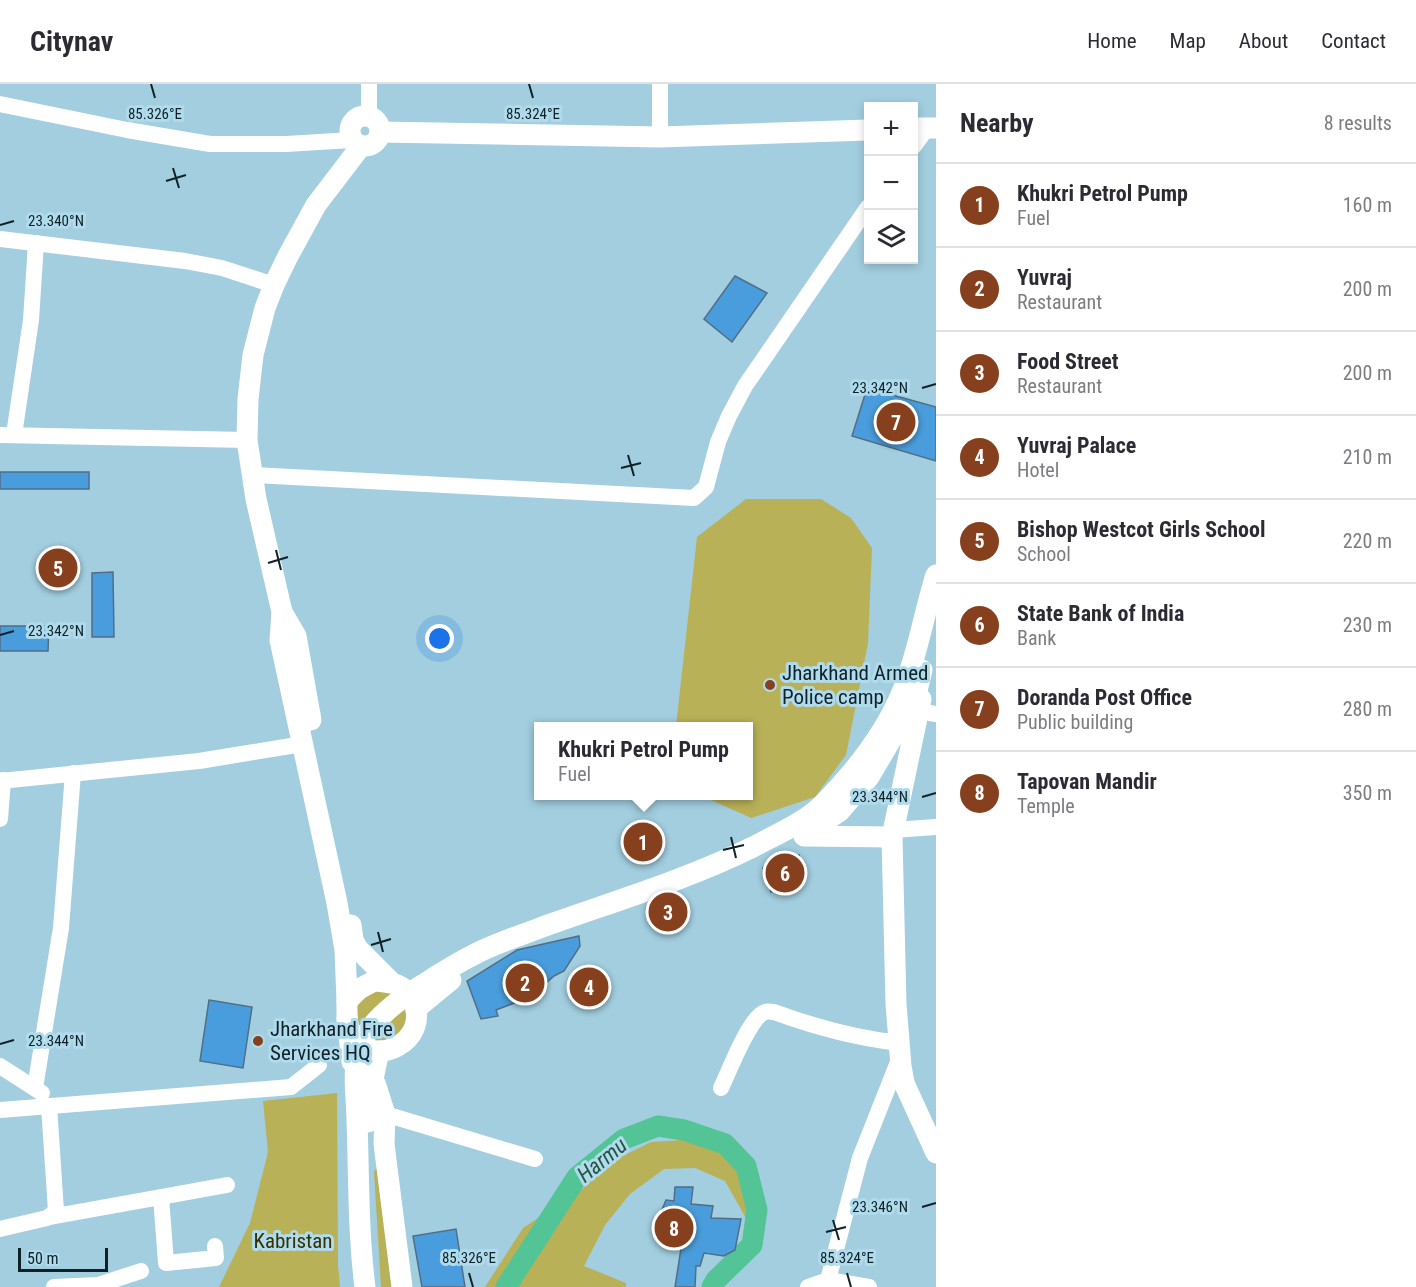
<!DOCTYPE html>
<html lang="en">
<head>
<meta charset="utf-8">
<style>
  body { margin:0; font-family:"Roboto Condensed",sans-serif; background:#f2f2f3; color:#2b2b33 }
  .controls { position:absolute; right:18px; top:18px; display:grid; overflow:hidden; border-radius:0px; box-shadow:0 3px 9px #0003 }
  .controls button { width:54px; height:54px; display:grid; place-items:center; padding:0; border:0; border-bottom:2px solid #e1e1e2; background:#fff; color:#2b2b33; font:30px sans-serif }
  .scale { position:absolute; left:18px; bottom:15px; width:90px; box-sizing:border-box; padding-left:6px; border:3px solid #102128; border-top:0; font-size:16px; line-height:21px; white-space:nowrap; color:#102128; -webkit-text-stroke:4px #afdbec; paint-order:stroke }
  .you { position:absolute; left:440px; top:555px; width:21px; height:21px; margin:-15px; border:4px solid #fff; border-radius:50%; background:#1a73e8; box-shadow:0 0 0 9px #1a73e833 }
  .badge { display:grid; place-items:center; width:39px; height:39px; border-radius:50%; background:#87401d; color:#fff; font-size:20px; font-weight:700 }
  .pin { position:absolute; translate:-50% -50%; border:3px solid #fff; box-shadow:0 2px 6px #0006 }
  .popup { position:absolute; left:534px; top:638px; width:219px; height:78px; box-sizing:border-box; display:grid; place-content:center; border-radius:0px; background:#fff; filter:drop-shadow(0 2px 4px #0005); font-size:20px; white-space:nowrap; color:#7c7c81 }
  .popup b { font-size:22px; color:#2b2b33 }
  .popup::after { content:''; position:absolute; left:50%; top:100%; margin-left:-12px; border:12px solid transparent; border-top-color:#fff }
  .list { margin:0; padding:0; list-style:none }
  h2 { display:flex; justify-content:space-between; align-items:center; height:78px; margin:0; padding:0 24px; font-size:26px }
  h2 small { font-size:20px; font-weight:400; color:#7c7c81 }
  .list li { display:grid; grid-template-columns:39px 1fr auto; gap:18px; align-items:center; box-sizing:border-box; height:84px; padding:0 24px; border-top:2px solid #e1e1e2 }
  .list b { display:block; font-size:22px; white-space:nowrap }
  .list p { margin:0; font-size:20px; white-space:nowrap; color:#7c7c81 }
  .list em { font-size:20px; font-style:normal; color:#7c7c81 }
  .icon { flex:none; width:33px; height:33px; fill:none; stroke:currentColor; stroke-width:2; stroke-linecap:round; stroke-linejoin:round }
  .map { position:relative; flex:none; width:936px; height:1203px; overflow:hidden }
  header { display:flex; align-items:center; gap:36px; box-sizing:border-box; height:84px; padding:0 30px; background:#fff; border-bottom:2px solid #e1e1e2 }
  header strong { font-size:28px }
  nav { display:flex; gap:33px; margin-inline-start:auto; font-size:21px }
  main { display:flex }
  aside { flex:1; background:#fff }
  .map>svg:first-child { display:block }
  .green { fill:#b9b158 }
  .lines { fill:none; stroke-linecap:round; stroke-linejoin:round }
  .river { stroke:#52c496; stroke-width:21 }
  .building { fill:#4a9ddc; stroke:#516e87; stroke-width:1.5 }
  .minor { stroke:#fff; stroke-width:16 }
  .major { stroke:#fff; stroke-width:21 }
  .ticks { fill:none; stroke:#102128; stroke-width:2 }
  .poi-dot { fill:#87401d; stroke:#afdbec; stroke-width:2 }
  .labels { text-anchor:middle; dominant-baseline:central; stroke-width:6; stroke-linejoin:round; paint-order:stroke }
  .poi-label { font-size:21px; fill:#102128; stroke:#afdbec; text-anchor:start }
  .park-label { font-size:21px; fill:#353104; stroke:#afdbec }
  .water-label { font-size:22px; font-style:italic; fill:#275542; stroke:#afdbec }
  .ticks-label { font-size:15px; text-anchor:middle; fill:#102128; stroke:#afdbec; stroke-width:6; stroke-linejoin:round; paint-order:stroke }
</style>
</head>
<body>
<header>
<strong>Citynav</strong>
<nav><a>Home</a><a>Map</a><a>About</a><a>Contact</a></nav>
</header>
<main>
<div class="map">
<svg width="936" height="1203" viewBox="0 0 936 1203">
  <rect width="100%" height="100%" fill="#a2cedf"/>
  <g class="green">
    <path d="M746,415H821L851,434L872,464L868,559L846,671L815,713L751,734L702,712H748V642H676L697,453Z"/>
    <path d="M376,903L401,912L408,938L391,958L364,956L352,926Z"/>
    <path d="M337,1009L338,1181L340,1203H219L250,1139L268,1068L263,1017Z"/>
    <path d="M682,1056L715,1063L736,1081L747,1101L754,1125L751,1143L725,1097L695,1084L664,1085L630,1110L605,1141L584,1182L626,1199V1203H485L523,1144L582,1105L617,1075L651,1058Z"/>
    <path d="M379,1080L395,1203H381L374,1088Z"/>
  </g>
  <g class="lines">
    <path class="river" d="M506,1203L577,1093L624,1055L658,1042L684,1046L725,1060L746,1082L757,1126L752,1161L716,1196L712,1203"/>
  </g>
  <g class="building">
    <path d="M735,192L767,209L732,258L704,235Z"/>
    <path d="M867,304L936,323V377L852,352Z"/>
    <rect x="0" y="388" width="89" height="17"/>
    <path d="M113,488L114,553H92V489Z"/>
    <path d="M0,542H49L48,567H0Z"/>
    <path d="M799,771L806,794L771,808L763,784Z"/>
    <path d="M579,852L580,862L564,887L554,892L530,913L496,926L498,932L481,935L467,897L517,866Z"/>
    <path d="M209,916L252,923L243,984L200,977Z"/>
    <path d="M675,1103H693L691,1120L713,1122L711,1134L741,1135L735,1166L724,1172L704,1169L700,1182H696L695,1203H675L685,1139L667,1135L669,1128H661L666,1116L674,1117Z"/>
    <path d="M456,1145L465,1203H422L413,1152Z"/>
  </g>
  <g class="lines">
    <g class="minor">
      <path d="M369,0V32"/>
      <path d="M660,0V53"/>
      <path d="M0,20L127,46L210,60H286L352,56"/>
      <path d="M914,62L927,44"/>
      <path d="M0,155L185,177L222,184L274,201"/>
      <path d="M0,351L247,356"/>
      <path d="M14,351L31,236L36,159"/>
      <path d="M252,391L694,414L706,403L718,358L729,332L745,302L868,123"/>
      <path d="M919,627L936,630"/>
      <path d="M0,697L199,677L303,660"/>
      <path d="M0,735L3,696"/>
      <path d="M893,746L936,743"/>
      <path d="M0,982L42,1009"/>
      <path d="M35,1004L61,844L73,689"/>
      <path d="M721,1004C730,985 746,943 760,931C765,927 768,927 774,928C815,943 855,954 899,959"/>
      <path d="M0,1026L291,1003L319,981"/>
      <path d="M385,1030L535,1075"/>
      <path d="M161,1113L227,1101"/>
      <path d="M50,1133L161,1113L166,1179L216,1174L215,1162"/>
      <path d="M0,1145L47,1134L56,1127L49,1022"/>
      <path d="M828,1196L869,1203"/>
      <path d="M54,1203L98,1201L141,1187"/>
      <path d="M808,1203L828,1196L860,1074L900,973"/>
    </g>
    <g class="major">
      <circle cx="365" cy="47" r="15"/>
      <path d="M914,44H936"/>
      <path d="M380,48L660,53L868,46"/>
      <path d="M282,528L296,552L311,636"/>
      <path d="M921,615L892,753L896,920L901,982L904,999L936,1069"/>
      <path d="M806,750L840,727L869,693L915,615L922,586"/>
      <path d="M804,752L892,753"/>
      <path d="M351,841L353,856L358,865L391,898"/>
      <path d="M374,897C391,898 405,900 413,916C432,958 371,987 351,950C346,940 347,928 347,917L359,905Z"/>
      <path d="M347,917L345,866L337,819L280,556L282,528L256,415L247,356L248,315L253,271L265,224L274,201L288,172L316,121L361,62"/>
      <path d="M417,924L451,896"/>
      <path d="M347,935L352,978"/>
      <path d="M375,999L385,1030L384,1060L402,1203"/>
      <path d="M368,1038L373,995L379,967"/>
      <path d="M365,1203C358,1148 359,1093 357,1037C357,1013 351,984 361,960C371,935 401,914 424,900C441,889 459,878 477,869C499,858 522,851 545,842C615,817 686,796 753,763C779,749 807,738 827,716C858,684 886,648 903,606C918,569 924,529 936,491"/>
    </g>
  </g>
  <path class="ticks" d="M151,0L155,14M529,0L533,14M173,84L179,104M166,97L186,91M0,141L14,137M922,304L936,300M628,371L634,392M621,384L641,379M276,466L281,486M268,479L288,473M0,551L14,547M922,713L936,709M731,753L736,774M723,766L744,761M378,848L383,868M371,861L391,855M0,960L14,956M922,1123L936,1119M833,1136L839,1156M826,1148L846,1143M469,1189L473,1203M847,1189L851,1203"/>
  <g class="poi-dot">
    <circle cx="770" cy="601" r="6"/>
    <circle cx="258" cy="957" r="6"/>
  </g>
  <g class="labels">
    <g class="poi-label">
      <text x="782" y="589">Jharkhand Armed<tspan x="782" dy="24">Police camp</tspan></text>
      <text x="270" y="945">Jharkhand Fire<tspan x="270" dy="24">Services HQ</tspan></text>
    </g>
    <g class="park-label">
      <text x="293" y="1157">Kabristan</text>
    </g>
    <g class="water-label">
      <text transform="translate(602 1076) rotate(-39)">Harmu</text>
    </g>
  </g>
  <g class="ticks-label">
    <text x="155" y="35">85.326°E</text>
    <text x="533" y="35">85.324°E</text>
    <text x="56" y="142">23.340°N</text>
    <text x="880" y="309">23.342°N</text>
    <text x="56" y="552">23.342°N</text>
    <text x="880" y="718">23.344°N</text>
    <text x="56" y="962">23.344°N</text>
    <text x="880" y="1128">23.346°N</text>
    <text x="469" y="1179">85.326°E</text>
    <text x="847" y="1179">85.324°E</text>
  </g>
</svg>
<div class="controls">
<button>+</button>
<button>−</button>
<button><svg class="icon" aria-label="layers" viewBox="0 0 24 24"><path d="M12 4l9 5-9 5-9-5zM3 14l9 5 9-5"/></svg></button>
</div>
<div class="scale">50 m</div>
<div class="you"></div>
<div class="pin badge" style="left:643px;top:758px">1</div>
<div class="popup"><b>Khukri Petrol Pump</b>Fuel</div>
<div class="pin badge" style="left:525px;top:899px">2</div>
<div class="pin badge" style="left:668px;top:828px">3</div>
<div class="pin badge" style="left:589px;top:903px">4</div>
<div class="pin badge" style="left:58px;top:484px">5</div>
<div class="pin badge" style="left:785px;top:789px">6</div>
<div class="pin badge" style="left:896px;top:338px">7</div>
<div class="pin badge" style="left:674px;top:1144px">8</div>
</div>
<aside>
<h2>Nearby<small>8 results</small></h2>
<ul class="list">
<li><span class="badge">1</span><div><b>Khukri Petrol Pump</b><p>Fuel</p></div><em>160 m</em></li>
<li><span class="badge">2</span><div><b>Yuvraj</b><p>Restaurant</p></div><em>200 m</em></li>
<li><span class="badge">3</span><div><b>Food Street</b><p>Restaurant</p></div><em>200 m</em></li>
<li><span class="badge">4</span><div><b>Yuvraj Palace</b><p>Hotel</p></div><em>210 m</em></li>
<li><span class="badge">5</span><div><b>Bishop Westcot Girls School</b><p>School</p></div><em>220 m</em></li>
<li><span class="badge">6</span><div><b>State Bank of India</b><p>Bank</p></div><em>230 m</em></li>
<li><span class="badge">7</span><div><b>Doranda Post Office</b><p>Public building</p></div><em>280 m</em></li>
<li><span class="badge">8</span><div><b>Tapovan Mandir</b><p>Temple</p></div><em>350 m</em></li>
</ul>
</aside>
</main>
</body>
</html>
